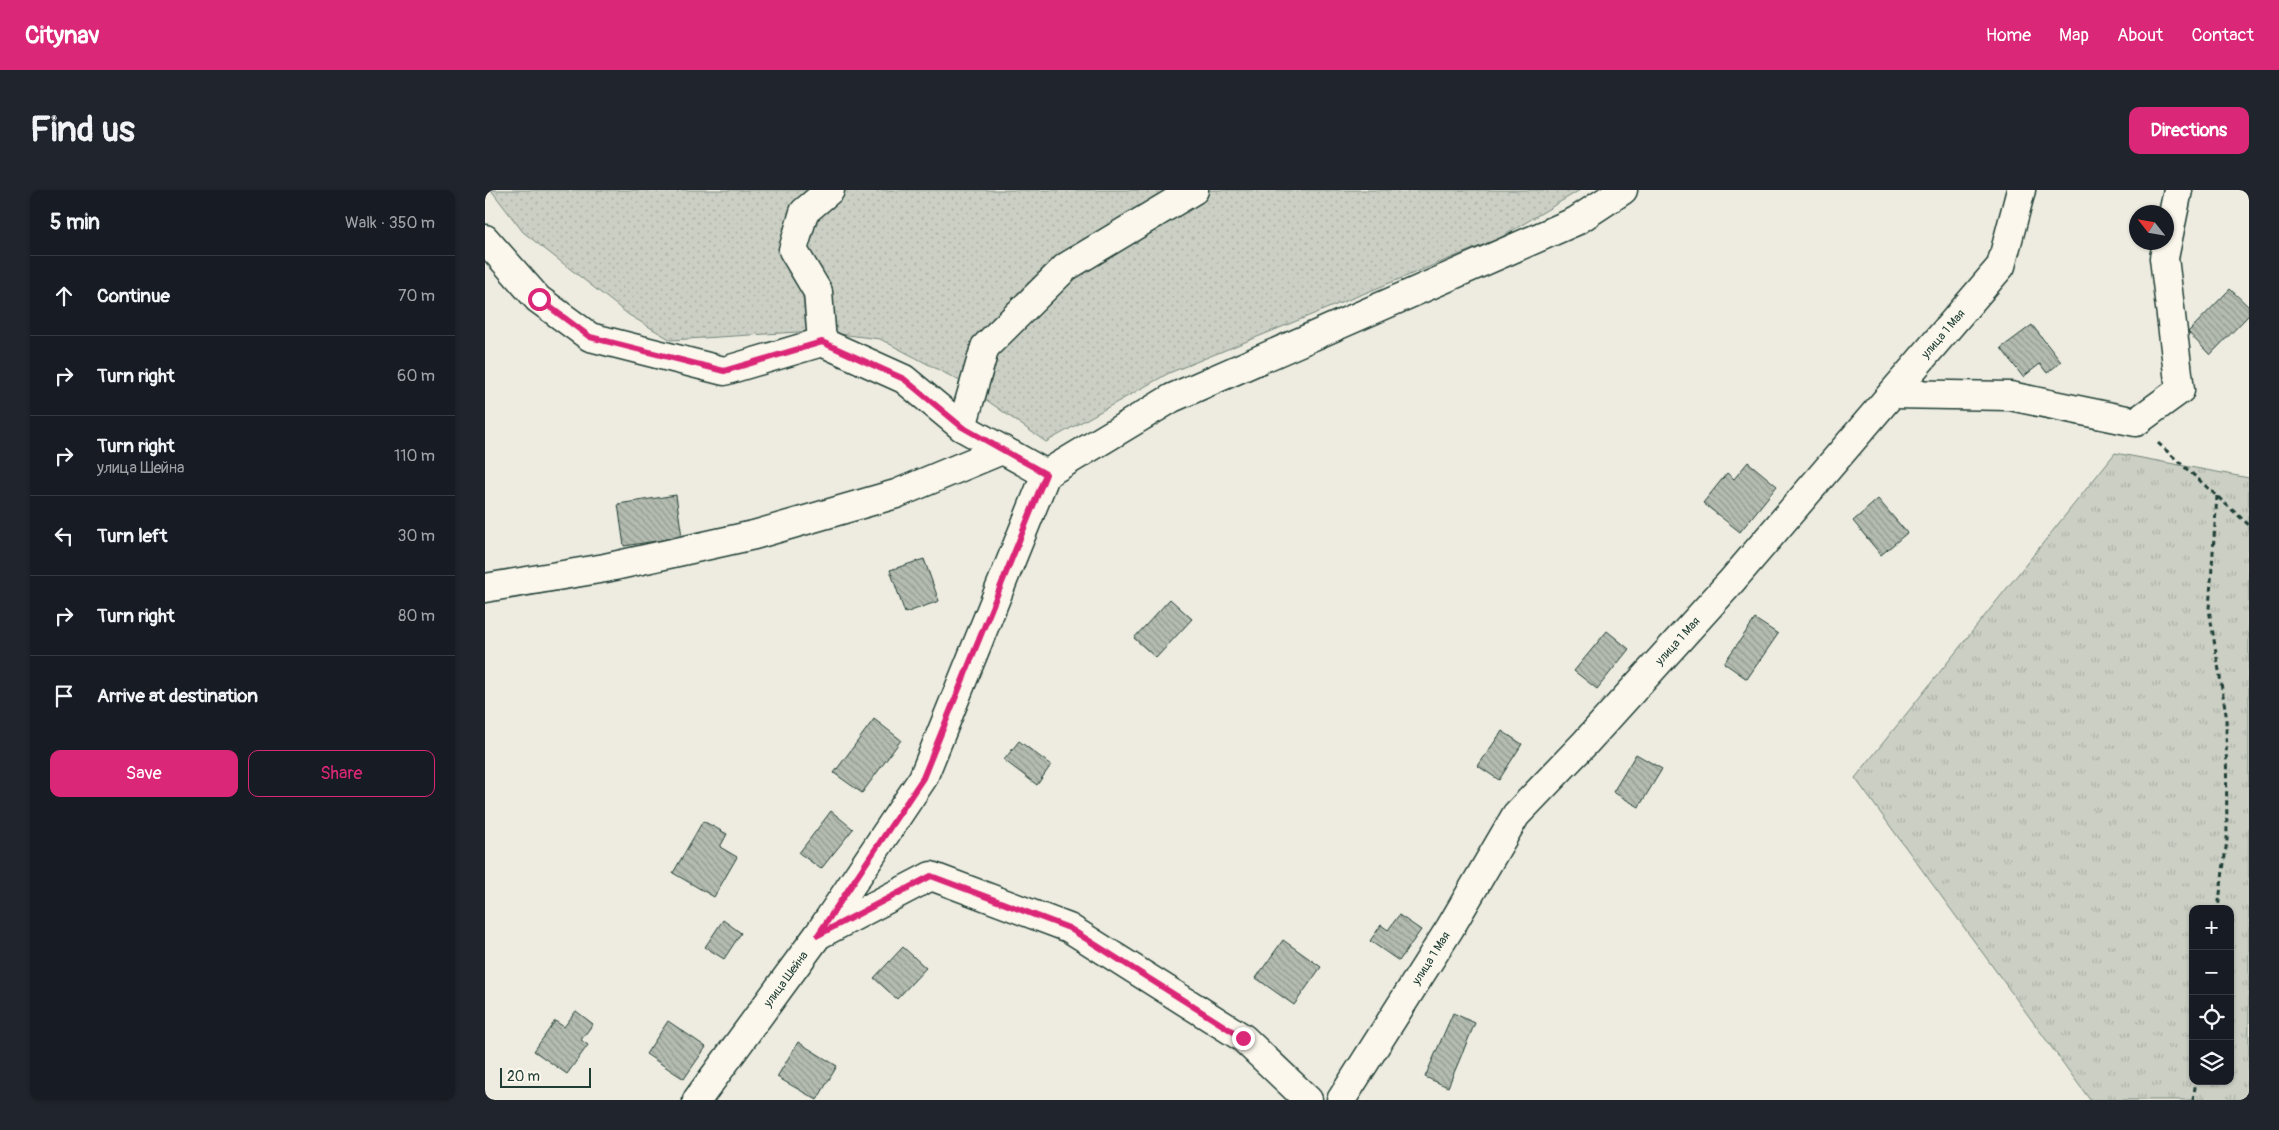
<!DOCTYPE html>
<html lang="en">
<head>
<meta charset="utf-8">
<style>
  body { margin:0; font-family:Pangolin,sans-serif; background:#20242c; color:#f1f3f6 }
  .controls { position:absolute; right:15px; bottom:15px; display:grid; overflow:hidden; border-radius:10px; box-shadow:0 1px 4px #0004 }
  .controls button { width:45px; height:45px; display:grid; place-items:center; padding:0; border:0; border-bottom:1px solid #363941; background:#171b24; color:#f1f3f6; font:25px sans-serif }
  .compass { position:absolute; left:1644px; top:15px; width:45px; height:45px; border-radius:50%; background:#171b24; box-shadow:0 1px 4px #0004; rotate:301deg }
  .scale { position:absolute; left:15px; bottom:12px; width:91px; box-sizing:border-box; padding-left:5px; border:2px solid #1f3d34; border-top:0; font-size:14px; line-height:18px; white-space:nowrap; color:#1f3d34; -webkit-text-stroke:4px #fbf7ec; paint-order:stroke }
  .stop { position:absolute; width:15px; height:15px; margin:-11px; border:4px solid #db2777; border-radius:50%; background:#fff }
  .stop.end { background:#db2777; border-color:#fff; box-shadow:0 1px 5px #0008 }
  .list { margin:0; padding:0; list-style:none }
  h2 { display:flex; justify-content:space-between; align-items:center; height:65px; margin:0; padding:0 20px; font-size:21px }
  h2 small { font-size:16px; font-weight:400; color:#9ea1a6 }
  .list li { display:grid; grid-template-columns:32px 1fr auto; gap:15px; align-items:center; box-sizing:border-box; height:80px; padding:0 20px; border-top:1px solid #363941 }
  .list b { display:block; font-size:19px; white-space:nowrap }
  .list p { margin:0; font-size:16px; white-space:nowrap; color:#9ea1a6 }
  .list em { font-size:16px; font-style:normal; color:#9ea1a6 }
  .actions { display:flex; gap:10px; padding:15px 20px }
  .actions a { flex:1; padding:11px 0; border:1px solid #db2777; border-radius:10px; text-align:center; font-size:18px; color:#db2777 }
  .actions .main { background:#db2777; color:#fff }
  .icon { flex:none; width:28px; height:28px; fill:none; stroke:currentColor; stroke-width:2; stroke-linecap:round; stroke-linejoin:round }
  .map { position:relative; flex:none; width:1764px; height:910px; overflow:hidden; border-radius:10px }
  header { display:flex; align-items:center; gap:30px; box-sizing:border-box; height:70px; padding:0 25px; background:#db2777; color:#fff }
  header strong { font-size:24px }
  nav { display:flex; gap:28px; margin-inline-start:auto; font-size:18px }
  .intro { display:flex; align-items:center; justify-content:space-between; box-sizing:border-box; height:120px; padding:0 30px }
  h1 { margin:0; font-size:35px }
  .button { padding:12px 22px; border-radius:10px; background:#db2777; color:#fff; font-size:18px; font-weight:700 }
  main { display:flex; gap:30px; padding:0 30px }
  aside { flex:1; background:#171b24; border-radius:10px; box-shadow:0 1px 4px #0004 }
  .map>svg:first-child { display:block }
  .grass { fill:url(#grass-tufts); stroke:#75867c; fill-rule:evenodd }
  .garden { fill:url(#garden-dots); stroke:#75867c }
  .building { fill:url(#building-back-hatch); stroke:#1f3d34 }
  .lines { fill:none; stroke-linecap:round; stroke-linejoin:round }
  .minor-casing { stroke:#1f3d34; stroke-width:31 }
  .path { stroke:#1f3d34; stroke-width:3; stroke-dasharray:5 4; stroke-linecap:butt }
  .minor { stroke:#fbf7ec; stroke-width:28 }
  .route { stroke:#db2777; stroke-width:6 }
  .labels { text-anchor:middle; dominant-baseline:central; stroke-width:4; stroke-linejoin:round; paint-order:stroke }
  .street-label { font-size:12px; fill:#1f3d34; stroke:#fbf7ec }
</style>
</head>
<body>
<header>
<strong>Citynav</strong>
<nav><a>Home</a><a>Map</a><a>About</a><a>Contact</a></nav>
</header>
<div class="intro"><h1>Find us</h1><a class="button">Directions</a></div>
<main>
<aside>
<h2>5 min<small>Walk · 350 m</small></h2>
<ul class="list">
<li><svg class="icon" aria-label="ahead" viewBox="0 0 24 24"><path d="M12 20V5M6 11l6-6 6 6"/></svg><div><b>Continue</b></div><em>70 m</em></li>
<li><svg class="icon" aria-label="right" viewBox="0 0 24 24"><path d="M7 20v-9h11M14 6l5 5-5 5"/></svg><div><b>Turn right</b></div><em>60 m</em></li>
<li><svg class="icon" aria-label="right" viewBox="0 0 24 24"><path d="M7 20v-9h11M14 6l5 5-5 5"/></svg><div><b>Turn right</b><p>улица Шейна</p></div><em>110 m</em></li>
<li><svg class="icon" aria-label="left" viewBox="0 0 24 24"><path d="M17 20v-9H6M10 6l-5 5 5 5"/></svg><div><b>Turn left</b></div><em>30 m</em></li>
<li><svg class="icon" aria-label="right" viewBox="0 0 24 24"><path d="M7 20v-9h11M14 6l5 5-5 5"/></svg><div><b>Turn right</b></div><em>80 m</em></li>
<li><svg class="icon" aria-label="arrive" viewBox="0 0 24 24"><path d="M6 21V4h12l-3 4 3 4H6"/></svg><div><b>Arrive at destination</b></div></li>
</ul>
<div class="actions"><a class="main">Save</a><a>Share</a></div>
</aside>
<div class="map">
<svg width="1764" height="910" viewBox="0 0 1764 910">
  <defs>
    <pattern id="grass-tufts" width="24" height="20" patternUnits="userSpaceOnUse" patternTransform="scale(1.25)"><rect width="24" height="20" fill="#cbcfc4"/><path d="M3 7l-1-3M5 7V3M7 7l1-3M15 17l-1-3M17 17v-4M19 17l1-3" fill="none" stroke="#aeb3a9"/></pattern>
    <pattern id="garden-dots" width="8" height="8" patternUnits="userSpaceOnUse" patternTransform="scale(1.25)"><rect width="8" height="8" fill="#cbcfc4"/><path d="M2 2h.1M6 6h.1" fill="none" stroke="#aeb3a9" stroke-width="1.8" stroke-linecap="round"/></pattern>
    <pattern id="building-back-hatch" width="6" height="6" patternUnits="userSpaceOnUse" patternTransform="scale(1.25)"><rect width="6" height="6" fill="#b4bbb0"/><path d="M-1 5l2 2M0 0l6 6M5-1l2 2" fill="none" stroke="#929990"/></pattern>
  </defs>
  <rect width="100%" height="100%" fill="#eeece1"/>
  <filter id="ink" filterUnits="userSpaceOnUse"><feTurbulence type="fractalNoise" baseFrequency=".02" numOctaves="2"/><feDisplacementMap in="SourceGraphic" scale="10" xChannelSelector="R" yChannelSelector="G"/><feConvolveMatrix kernelMatrix="1 2 1 2 8 2 1 2 1" color-interpolation-filters="sRGB"/></filter>
  <g filter="url(#ink)">
    <path class="grass" d="M1630,263L1764,288V910H1605L1370,588ZM1708,719H1745V891H1708Z"/>
    <path class="garden" d="M6,0H1095L1015,48L684,183L561,252L473,190L395,149L329,141L186,150L144,125L38,42Z"/>
    <g class="building">
      <path d="M1745,99L1764,117V125L1725,165L1703,142Z"/>
      <path d="M1547,135L1576,172L1562,183L1555,174L1538,187L1516,158Z"/>
      <path d="M1263,272L1292,296L1255,342L1218,313L1242,283L1249,289Z"/>
      <path d="M191,305L197,347L139,356L133,314Z"/>
      <path d="M1393,309L1422,343L1396,365L1368,331Z"/>
      <path d="M439,369L454,411L420,423L405,380Z"/>
      <path d="M685,409L707,429L671,468L649,448Z"/>
      <path d="M1270,429L1293,444L1262,489L1239,473Z"/>
      <path d="M1122,441L1144,459L1112,499L1089,481Z"/>
      <path d="M389,529L416,550L377,603L349,583Z"/>
      <path d="M1017,541L1037,554L1014,590L993,576Z"/>
      <path d="M534,551L566,575L552,595L519,570Z"/>
      <path d="M1151,564L1177,579L1154,617L1128,602Z"/>
      <path d="M346,621L368,639L336,679L314,663Z"/>
      <path d="M218,631L242,644L235,657L252,667L229,707L188,683Z"/>
      <path d="M914,725L936,740L914,771L885,751L896,735L903,740Z"/>
      <path d="M238,730L256,743L239,769L220,757Z"/>
      <path d="M798,750L836,777L809,815L771,788Z"/>
      <path d="M418,757L441,778L412,809L389,788Z"/>
      <path d="M91,821L108,834L96,850L103,855L82,884L49,861L70,831L79,837Z"/>
      <path d="M968,823L990,833L963,897L940,887Z"/>
      <path d="M183,831L221,857L199,889L161,864Z"/>
      <path d="M313,852L352,876L332,910L292,887Z"/>
    </g>
    <g class="lines">
      <g class="minor-casing">
        <g id="minor">
          <path d="M0,49L53,109L105,147L239,181L337,152L419,189L477,237L561,284"/>
          <path d="M337,152L333,102L308,60L319,22L345,0"/>
          <path d="M1407,204L1525,206L1651,232L1695,200L1679,68L1693,0"/>
          <path d="M477,237L500,157L581,77L709,0"/>
          <path d="M561,284L687,208L1091,31L1138,0"/>
          <path d="M0,398L120,378L269,345L411,304L517,260"/>
          <path d="M337,743L446,686L584,738L758,848L823,910"/>
          <path id="s1" d="M212,910L333,745L438,588L561,284"/>
          <path id="s2" d="M856,910L965,738L1031,625L1101,552L1245,393L1516,76L1536,0"/>
        </g>
      </g>
      <g class="path">
        <path d="M1673,253L1764,335"/>
        <path d="M1732,306L1724,419L1741,524L1742,650L1733,719"/>
        <path d="M1708,910L1711,891"/>
      </g>
      <use href="#minor" class="minor"/>
    </g>
  </g>
  <g class="lines" filter="url(#ink)">
    <path class="route" d="M54,109L105,147L239,181L337,152L419,189L477,237L561,284L438,588L333,745L446,686L584,738L758,848"/>
  </g>
  <g class="labels">
    <g class="street-label">
      <text stroke="none"><textPath href="#s2" startOffset="978">улица 1 Мая</textPath></text>
      <text stroke="none"><textPath href="#s2" startOffset="572">улица 1 Мая</textPath></text>
      <text stroke="none"><textPath href="#s2" startOffset="168">улица 1 Мая</textPath></text>
      <text stroke="none"><textPath href="#s1" startOffset="150">улица Шейна</textPath></text>
    </g>
  </g>
</svg>
<div class="controls">
<button>+</button>
<button>−</button>
<button><svg class="icon" aria-label="locate" viewBox="0 0 24 24"><circle cx="12" cy="12" r="6"/><path d="M12 2v4M12 18v4M2 12h4M18 12h4"/></svg></button>
<button><svg class="icon" aria-label="layers" viewBox="0 0 24 24"><path d="M12 4l9 5-9 5-9-5zM3 14l9 5 9-5"/></svg></button>
</div>
<svg class="compass" viewBox="-18 -18 36 36"><path d="M0-13l5 13h-10z" fill="#e53935"/><path d="M0 13l5-13h-10z" fill="#9ea1a6"/></svg>
<div class="scale">20 m</div>
<div class="stop" style="left:54px;top:109px"></div>
<div class="stop end" style="left:758px;top:848px"></div>
</div>
</main>
</body>
</html>
